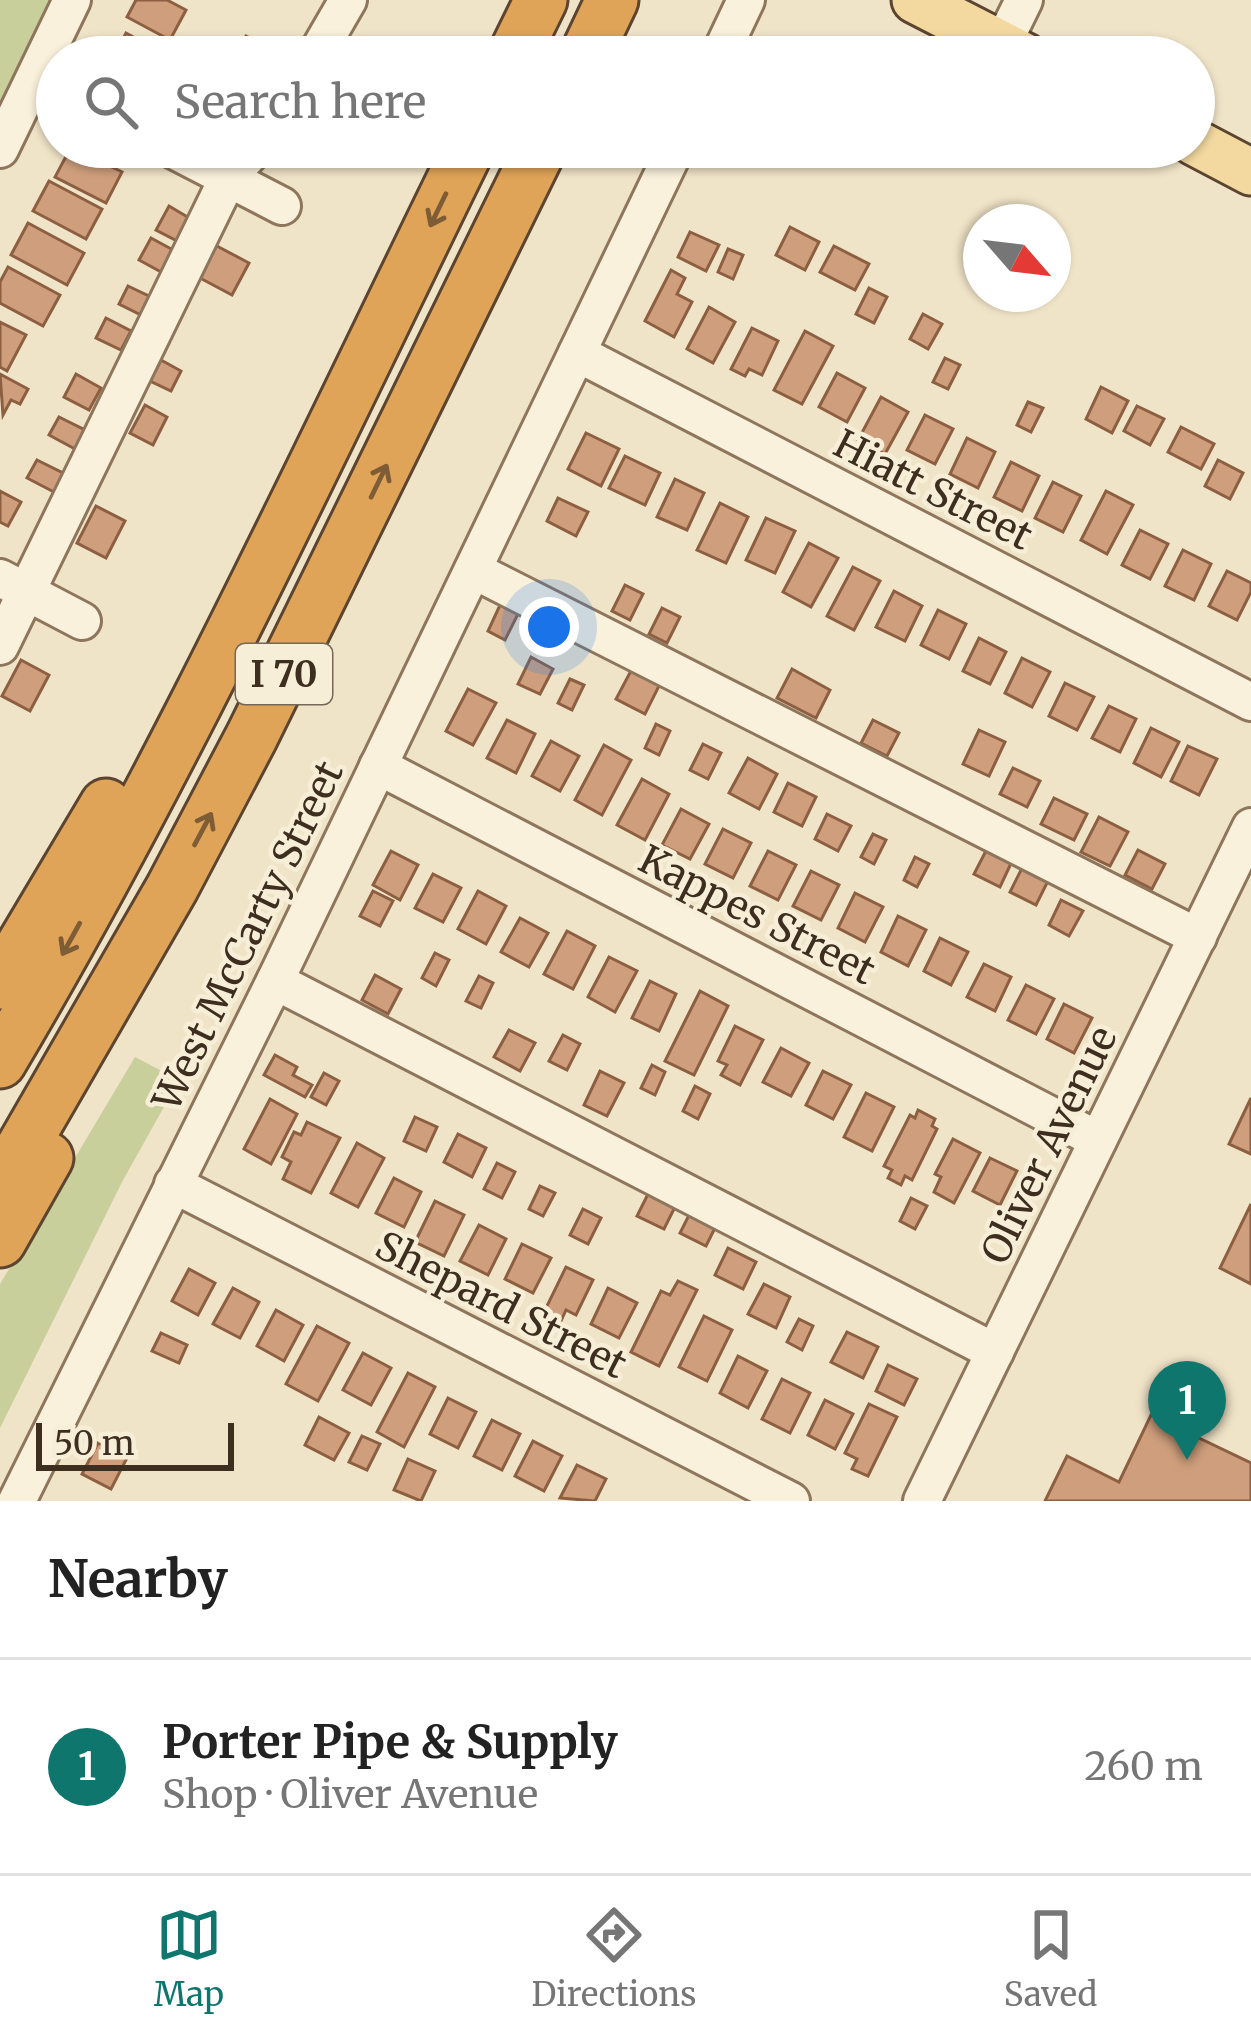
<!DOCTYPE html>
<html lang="en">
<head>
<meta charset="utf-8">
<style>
  body { margin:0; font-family:Merriweather,serif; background:#f2f2f2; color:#222 }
  .compass { position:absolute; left:963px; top:204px; width:108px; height:108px; border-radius:50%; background:#fff; box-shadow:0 3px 9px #0004; rotate:118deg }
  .scale { position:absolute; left:36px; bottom:30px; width:198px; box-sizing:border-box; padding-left:12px; border:6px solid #3d2e20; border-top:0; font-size:33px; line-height:42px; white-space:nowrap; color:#3d2e20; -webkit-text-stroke:9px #f7eed8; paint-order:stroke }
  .you { position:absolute; left:549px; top:627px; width:42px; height:42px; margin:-30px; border:9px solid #fff; border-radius:50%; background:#1a73e8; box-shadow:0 0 0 18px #1a73e833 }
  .badge { display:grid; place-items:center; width:78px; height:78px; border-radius:50%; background:#0f766e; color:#fff; font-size:39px; font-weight:700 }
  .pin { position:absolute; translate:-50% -99px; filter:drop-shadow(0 3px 6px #0008) }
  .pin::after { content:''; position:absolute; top:63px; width:42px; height:36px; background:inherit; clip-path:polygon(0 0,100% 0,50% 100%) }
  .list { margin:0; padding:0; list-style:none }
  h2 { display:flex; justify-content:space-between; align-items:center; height:156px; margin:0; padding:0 48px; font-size:51px }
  h2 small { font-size:39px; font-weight:400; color:#767676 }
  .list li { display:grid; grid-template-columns:78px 1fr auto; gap:36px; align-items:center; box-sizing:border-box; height:216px; padding:0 48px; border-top:3px solid #e0e0e0 }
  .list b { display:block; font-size:45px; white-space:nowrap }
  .list p { margin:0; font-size:39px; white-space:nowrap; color:#767676 }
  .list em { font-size:39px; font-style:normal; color:#767676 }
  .icon { flex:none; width:66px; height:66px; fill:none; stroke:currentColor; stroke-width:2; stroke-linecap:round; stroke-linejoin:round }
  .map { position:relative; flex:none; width:1251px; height:1501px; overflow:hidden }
  .search { position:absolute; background:#fff; box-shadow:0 3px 9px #0004; left:36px; right:36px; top:36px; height:132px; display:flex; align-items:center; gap:30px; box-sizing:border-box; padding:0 42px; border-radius:66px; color:#767676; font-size:45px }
  .sheet { height:372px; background:#fff }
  nav { display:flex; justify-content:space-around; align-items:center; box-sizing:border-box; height:168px; border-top:3px solid #e0e0e0; background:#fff; font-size:33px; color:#767676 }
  nav a { display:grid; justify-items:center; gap:6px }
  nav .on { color:#0f766e }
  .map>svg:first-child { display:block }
  .green { fill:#c9cf9b }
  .building { fill:#cf9f7d; stroke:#8d5f41; stroke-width:3 }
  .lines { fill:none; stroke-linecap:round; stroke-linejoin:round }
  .minor-casing { stroke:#8d765c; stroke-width:42 }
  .major-casing { stroke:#5b4430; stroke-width:51 }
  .highway-casing { stroke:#5b4430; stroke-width:57 }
  .minor { stroke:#faf1dc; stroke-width:36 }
  .major { stroke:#f3d9a0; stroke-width:45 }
  .highway { stroke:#e0a458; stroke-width:51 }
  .oneway { stroke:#7e5d36 }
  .labels { text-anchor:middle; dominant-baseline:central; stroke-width:9; stroke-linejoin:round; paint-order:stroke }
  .shield { fill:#f7eed8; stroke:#756857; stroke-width:3 }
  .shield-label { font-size:36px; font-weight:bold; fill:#3d2e20 }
  .street-label { font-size:39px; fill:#3d2e20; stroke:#f7eed8 }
</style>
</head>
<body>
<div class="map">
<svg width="1251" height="1501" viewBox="0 0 1251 1501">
  <rect width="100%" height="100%" fill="#f0e4c8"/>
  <g class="green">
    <path d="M0,0H54L0,111Z"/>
    <path d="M135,1057L179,1080L122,1182L0,1428V1284Z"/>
  </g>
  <g class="building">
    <path d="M136,0H167L186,10L170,40L127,17Z"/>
    <path d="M126,33L171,57H114Z"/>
    <path d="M246,36L272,49L268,57H235Z"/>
    <path d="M71,147L122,172L106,203L55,177Z"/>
    <path d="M49,181L102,209L86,239L33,211Z"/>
    <path d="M169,206L191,219L179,242L156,230Z"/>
    <path d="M28,223L84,253L67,285L11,255Z"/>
    <path d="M790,227L819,242L805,270L776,255Z"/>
    <path d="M690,232L719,245L706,271L678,257Z"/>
    <path d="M151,238L175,251L163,273L139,260Z"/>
    <path d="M215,245L249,263L232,295L198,277Z"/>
    <path d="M834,246L869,264L855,290L820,272Z"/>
    <path d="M728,249L743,255L733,279L718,272Z"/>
    <path d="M8,267L60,295L43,326L0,303V282Z"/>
    <path d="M671,270L685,278L677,294L692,302L674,337L645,321Z"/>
    <path d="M128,286L155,299L145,317L119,304Z"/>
    <path d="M869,288L887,297L874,323L856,314Z"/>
    <path d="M709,307L735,322L713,363L687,349Z"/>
    <path d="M923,314L942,324L928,349L910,339Z"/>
    <path d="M106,318L131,331L121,350L96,338Z"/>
    <path d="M0,322L26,335L7,371L0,367Z"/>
    <path d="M752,328L778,341L762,375L749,369L745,376L731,369Z"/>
    <path d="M805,331L833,346L802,404L774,390Z"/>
    <path d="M945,358L960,365L948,389L933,382Z"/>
    <path d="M161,360L181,371L171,391L150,381Z"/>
    <path d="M837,373L865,388L847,422L819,407Z"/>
    <path d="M0,374L28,389L20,404L11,400L3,415Z"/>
    <path d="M76,374L101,388L89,410L64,397Z"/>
    <path d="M1101,387L1128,401L1112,433L1086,419Z"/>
    <path d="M881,397L908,412L885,454L858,440Z"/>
    <path d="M1028,402L1043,408L1031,432L1017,425Z"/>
    <path d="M145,405L167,417L153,445L130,433Z"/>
    <path d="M1137,406L1164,419L1150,445L1124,431Z"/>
    <path d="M925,415L953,429L935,464L907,450Z"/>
    <path d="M59,417L85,430L75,449L49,435Z"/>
    <path d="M1181,427L1214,444L1201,469L1168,452Z"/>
    <path d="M586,433L619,449L601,486L568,469Z"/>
    <path d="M967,438L995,452L978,488L950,474Z"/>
    <path d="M625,456L660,473L645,505L609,488Z"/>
    <path d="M37,460L63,473L54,492L27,478Z"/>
    <path d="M1218,460L1243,473L1230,499L1205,486Z"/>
    <path d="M1011,462L1039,476L1022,511L994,497Z"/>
    <path d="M675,479L704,493L687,530L657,517Z"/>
    <path d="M1053,482L1081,496L1063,532L1035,518Z"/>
    <path d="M0,491L21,502L8,526L0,522Z"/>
    <path d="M1106,491L1133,505L1107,554L1081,540Z"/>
    <path d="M558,498L588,512L576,536L547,521Z"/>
    <path d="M720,503L748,517L726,563L697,550Z"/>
    <path d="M96,506L125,521L106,558L77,543Z"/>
    <path d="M766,518L795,531L775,573L746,560Z"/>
    <path d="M1140,530L1168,544L1150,579L1122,565Z"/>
    <path d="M809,543L838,558L811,607L783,592Z"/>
    <path d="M1183,550L1211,564L1194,600L1165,586Z"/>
    <path d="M853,567L880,581L854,630L827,616Z"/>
    <path d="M1227,571L1251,583V592L1237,620L1209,606Z"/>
    <path d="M625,585L643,594L630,620L612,611Z"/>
    <path d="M894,591L922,606L905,641L876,627Z"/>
    <path d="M500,605L518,614L505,640L488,631Z"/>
    <path d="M662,608L680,617L667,643L649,634Z"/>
    <path d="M938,610L966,624L949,659L921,645Z"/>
    <path d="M979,638L1006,652L990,684L963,671Z"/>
    <path d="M531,657L553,669L540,694L518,684Z"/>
    <path d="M1022,658L1050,672L1032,707L1005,693Z"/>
    <path d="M21,660L49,675L30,711L2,696Z"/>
    <path d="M633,667L661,682L645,714L616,699Z"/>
    <path d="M792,669L830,690L816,718L777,698Z"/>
    <path d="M570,679L584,685L572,710L558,703Z"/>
    <path d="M1065,683L1094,697L1077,730L1049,716Z"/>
    <path d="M468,689L496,703L473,745L446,731Z"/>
    <path d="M1109,706L1136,719L1120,752L1092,738Z"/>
    <path d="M507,720L535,734L516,773L487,758Z"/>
    <path d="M873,720L899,733L887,756L861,743Z"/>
    <path d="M656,724L670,731L659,755L645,748Z"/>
    <path d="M1151,728L1179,742L1161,777L1134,763Z"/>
    <path d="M979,730L1005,742L989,776L963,764Z"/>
    <path d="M551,741L579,756L560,791L532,776Z"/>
    <path d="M703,744L721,753L708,779L690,770Z"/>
    <path d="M604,745L631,760L602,815L575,800Z"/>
    <path d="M1188,746L1217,759L1199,795L1171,781Z"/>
    <path d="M748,758L777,774L759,809L729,793Z"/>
    <path d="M1013,768L1040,781L1027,807L1000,794Z"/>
    <path d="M642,779L669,794L645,840L617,825Z"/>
    <path d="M788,783L816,797L802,826L774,812Z"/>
    <path d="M1054,798L1087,814L1074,840L1041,824Z"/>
    <path d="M681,809L709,824L690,859L662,845Z"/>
    <path d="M827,814L851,826L838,851L815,839Z"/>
    <path d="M1099,817L1128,832L1110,866L1081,852Z"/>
    <path d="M723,829L751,843L733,878L705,864Z"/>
    <path d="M873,834L886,840L874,864L861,857Z"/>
    <path d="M990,843L1015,855L1000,887L974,874Z"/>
    <path d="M1138,850L1165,864L1152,889L1125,875Z"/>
    <path d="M391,851L418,865L400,900L373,885Z"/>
    <path d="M768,851L796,865L778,900L750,886Z"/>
    <path d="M915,857L929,864L917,887L904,880Z"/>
    <path d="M1024,864L1050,877L1036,905L1010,892Z"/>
    <path d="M811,871L839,885L821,920L793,906Z"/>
    <path d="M433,874L461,888L443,922L415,908Z"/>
    <path d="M373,891L393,901L380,926L360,916Z"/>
    <path d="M478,891L506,906L486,944L458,929Z"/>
    <path d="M855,893L883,907L865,942L838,928Z"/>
    <path d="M1061,900L1083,911L1069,936L1049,925Z"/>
    <path d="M898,916L926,930L908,966L881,952Z"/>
    <path d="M520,918L548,933L529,967L501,952Z"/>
    <path d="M567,931L595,946L573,989L544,974Z"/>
    <path d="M940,938L968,952L951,985L924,971Z"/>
    <path d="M435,953L449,960L436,986L422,978Z"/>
    <path d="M609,957L637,971L615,1012L588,997Z"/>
    <path d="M984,964L1011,977L995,1011L967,997Z"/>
    <path d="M375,975L401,989L388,1014L362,1000Z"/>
    <path d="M479,976L493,983L481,1008L466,1001Z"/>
    <path d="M650,981L676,994L659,1031L632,1018Z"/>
    <path d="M1026,985L1054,999L1036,1034L1008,1020Z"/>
    <path d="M700,991L728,1006L694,1075L665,1061Z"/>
    <path d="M1064,1004L1092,1018L1074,1053L1047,1039Z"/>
    <path d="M735,1026L763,1040L740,1085L721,1075L727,1065L718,1061Z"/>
    <path d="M509,1030L535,1043L520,1071L494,1057Z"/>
    <path d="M563,1035L580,1044L567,1070L549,1061Z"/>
    <path d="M781,1048L809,1063L791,1096L763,1082Z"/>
    <path d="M275,1055L297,1067L293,1075L312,1085L305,1097L264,1075Z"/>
    <path d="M652,1065L665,1072L655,1095L641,1088Z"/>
    <path d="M600,1071L624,1083L607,1116L584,1105Z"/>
    <path d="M823,1071L851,1085L833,1119L806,1105Z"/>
    <path d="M324,1073L339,1081L326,1105L311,1097Z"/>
    <path d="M695,1086L710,1094L698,1119L683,1111Z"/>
    <path d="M866,1093L894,1107L872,1151L844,1137Z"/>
    <path d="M1251,1098V1154L1229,1144Z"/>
    <path d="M270,1099L297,1114L271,1164L244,1149Z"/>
    <path d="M918,1110L935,1119L932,1126L937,1129L912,1180L905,1176L901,1185L888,1178L892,1170L884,1166L910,1115L915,1118Z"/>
    <path d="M415,1117L437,1127L426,1151L404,1141Z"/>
    <path d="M307,1122L340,1138L311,1193L283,1179L291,1162L282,1157L294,1132L301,1135Z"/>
    <path d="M458,1134L486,1148L472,1177L444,1162Z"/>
    <path d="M953,1139L980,1153L954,1203L934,1192L941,1177L935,1174Z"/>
    <path d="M357,1143L384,1158L358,1207L331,1193Z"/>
    <path d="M990,1158L1017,1171L1000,1205L973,1191Z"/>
    <path d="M497,1163L515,1172L502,1198L484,1189Z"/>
    <path d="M394,1178L421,1192L404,1227L376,1213Z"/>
    <path d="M540,1186L555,1193L543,1216L529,1209Z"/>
    <path d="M651,1188L678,1201L664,1229L637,1216Z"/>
    <path d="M911,1198L927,1206L915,1229L900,1221Z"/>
    <path d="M435,1201L464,1215L444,1256L415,1242Z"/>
    <path d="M1251,1204V1284L1220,1268Z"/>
    <path d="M693,1207L719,1220L706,1246L680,1233Z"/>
    <path d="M583,1209L601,1218L588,1244L570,1235Z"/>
    <path d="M479,1225L506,1239L488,1275L460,1261Z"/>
    <path d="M522,1244L551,1258L533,1293L505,1279Z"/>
    <path d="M728,1248L756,1262L743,1289L715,1275Z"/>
    <path d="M566,1267L593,1280L576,1315L566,1310L561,1321L544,1312Z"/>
    <path d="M189,1269L215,1283L198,1315L172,1301Z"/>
    <path d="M678,1281L697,1290L659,1366L631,1352L661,1291L670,1295Z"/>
    <path d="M764,1284L790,1297L776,1328L748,1314Z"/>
    <path d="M233,1288L259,1302L240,1338L213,1324Z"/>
    <path d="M608,1288L637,1303L619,1338L591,1324Z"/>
    <path d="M276,1310L303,1325L284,1361L257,1346Z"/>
    <path d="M704,1316L732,1330L707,1381L679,1367Z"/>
    <path d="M799,1319L813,1326L802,1350L787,1342Z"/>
    <path d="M317,1326L349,1343L318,1401L286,1384Z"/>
    <path d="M847,1332L878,1347L863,1378L831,1362Z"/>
    <path d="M161,1333L187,1345L179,1363L152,1351Z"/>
    <path d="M363,1353L391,1368L371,1405L343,1390Z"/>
    <path d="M738,1356L767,1371L748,1408L720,1393Z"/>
    <path d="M888,1365L917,1379L904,1405L876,1391Z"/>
    <path d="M408,1373L435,1387L404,1447L377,1432Z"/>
    <path d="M782,1379L810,1393L790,1433L762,1419Z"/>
    <path d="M448,1398L476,1412L458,1448L430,1434Z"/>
    <path d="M825,1400L853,1414L835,1449L808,1435Z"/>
    <path d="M869,1404L897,1417L868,1476L852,1469L857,1459L845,1453Z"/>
    <path d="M1151,1415L1251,1463V1501H1045L1067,1456L1119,1482Z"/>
    <path d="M319,1417L349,1433L334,1460L305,1445Z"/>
    <path d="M492,1420L520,1434L502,1470L474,1456Z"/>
    <path d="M362,1436L380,1444L367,1470L349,1462Z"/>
    <path d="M533,1441L562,1456L544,1491L515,1476Z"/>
    <path d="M98,1443L127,1458L111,1489L82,1474Z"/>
    <path d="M408,1459L435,1471L421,1501L394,1490Z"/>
    <path d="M577,1465L606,1479L595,1501L560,1498Z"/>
  </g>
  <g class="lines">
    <g class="minor-casing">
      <g id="minor">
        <path d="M1002,45L1024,0"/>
        <path d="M315,57L348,0"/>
        <path d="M719,57L746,0"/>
        <path d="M168,147L282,206"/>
        <path d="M0,149L72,0"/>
        <path d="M577,353L1251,702"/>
        <path d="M473,570L1198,937"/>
        <path d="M0,578L82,621"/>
        <path d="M0,646L228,178L256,147"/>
        <path d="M378,766L1098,1140"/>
        <path d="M275,981L995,1352"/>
        <path d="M173,1184L791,1501"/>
        <path d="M17,1501L275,981L676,147"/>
        <path d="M922,1501L1251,827"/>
      </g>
    </g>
    <g class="major-casing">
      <g id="major">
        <path d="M915,0L1026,57"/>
        <path d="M1194,142L1251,172"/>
      </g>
    </g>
    <g class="highway-casing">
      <g id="highway">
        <path d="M513,57L541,0"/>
        <path d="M585,57L612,0"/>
        <path d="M0,983L106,805"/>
        <path d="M0,1062C175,767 318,455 469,147"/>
        <path d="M0,1186L172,888L252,736L541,147"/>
        <path d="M0,1241L47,1158"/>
      </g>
    </g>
    <use href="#minor" class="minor"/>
    <use href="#major" class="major"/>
    <use href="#highway" class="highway"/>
  </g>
  <defs><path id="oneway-shaft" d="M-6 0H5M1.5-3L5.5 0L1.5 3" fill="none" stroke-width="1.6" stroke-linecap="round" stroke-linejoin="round" transform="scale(3)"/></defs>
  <g class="oneway">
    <use href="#oneway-shaft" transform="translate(438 210) rotate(116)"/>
    <use href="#oneway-shaft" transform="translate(379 481) rotate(-64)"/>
    <use href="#oneway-shaft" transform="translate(203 829) rotate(-62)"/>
    <use href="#oneway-shaft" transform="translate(71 939) rotate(119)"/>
  </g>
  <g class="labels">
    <rect class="shield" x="236" y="644" width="96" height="60" rx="9"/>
    <g class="shield-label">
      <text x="284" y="674">I 70</text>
    </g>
    <g class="street-label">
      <text transform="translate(933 490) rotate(27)">Hiatt Street</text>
      <text transform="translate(757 915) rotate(27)">Kappes Street</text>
      <text transform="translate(248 936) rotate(-64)">West McCarty Street</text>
      <text transform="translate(1049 1145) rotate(-64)">Oliver Avenue</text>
      <text transform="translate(501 1305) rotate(27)">Shepard Street</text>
    </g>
  </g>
</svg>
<svg class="compass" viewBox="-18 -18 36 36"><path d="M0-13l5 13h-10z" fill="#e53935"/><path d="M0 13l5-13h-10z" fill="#767676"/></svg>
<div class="scale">50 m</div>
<div class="you"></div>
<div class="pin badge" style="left:1187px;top:1460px">1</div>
<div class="search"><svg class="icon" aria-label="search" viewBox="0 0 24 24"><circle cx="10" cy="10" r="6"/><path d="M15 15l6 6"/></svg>Search here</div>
</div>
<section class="sheet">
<h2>Nearby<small></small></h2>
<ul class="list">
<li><span class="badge">1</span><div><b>Porter Pipe &amp; Supply</b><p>Shop · Oliver Avenue</p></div><em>260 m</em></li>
</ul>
</section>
<nav>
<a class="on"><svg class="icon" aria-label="map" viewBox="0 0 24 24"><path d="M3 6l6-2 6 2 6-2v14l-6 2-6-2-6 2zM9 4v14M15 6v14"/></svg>Map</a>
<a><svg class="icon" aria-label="directions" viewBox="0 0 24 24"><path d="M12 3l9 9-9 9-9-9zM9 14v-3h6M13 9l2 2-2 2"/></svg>Directions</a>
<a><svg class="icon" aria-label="saved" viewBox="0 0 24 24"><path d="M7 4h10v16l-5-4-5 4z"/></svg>Saved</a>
</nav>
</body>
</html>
